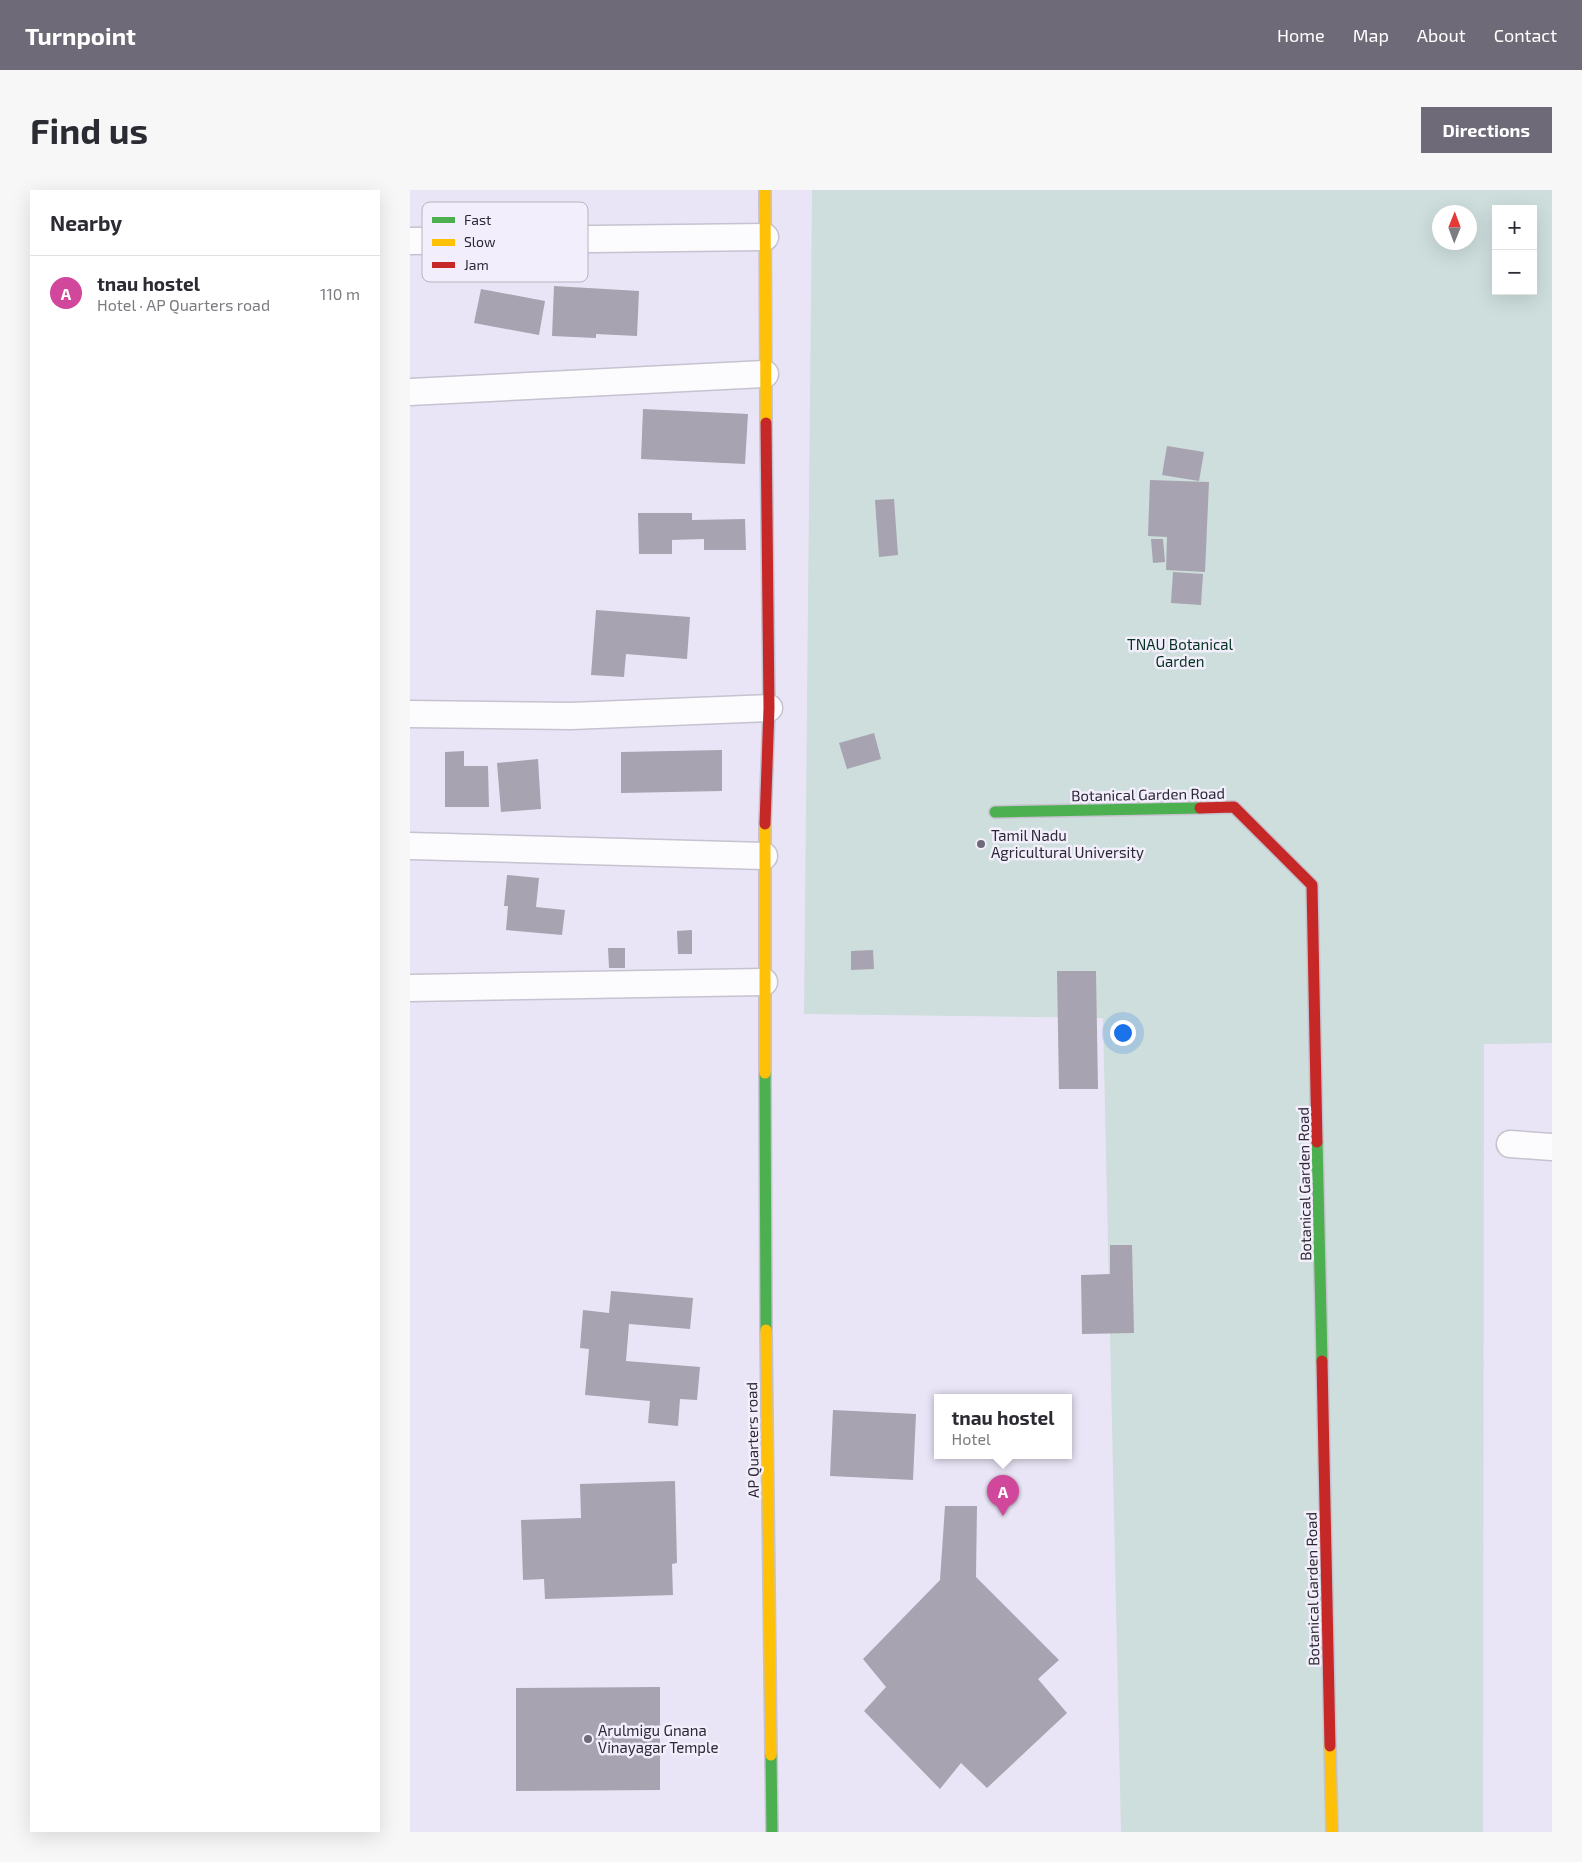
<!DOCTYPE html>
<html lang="en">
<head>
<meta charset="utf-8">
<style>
  body { margin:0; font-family:"Exo 2",sans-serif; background:#f7f7f7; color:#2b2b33 }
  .controls { position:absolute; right:15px; top:15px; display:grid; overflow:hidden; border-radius:0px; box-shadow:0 5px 20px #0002 }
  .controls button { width:45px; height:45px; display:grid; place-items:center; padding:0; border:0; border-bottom:1px solid #e1e1e2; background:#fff; color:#2b2b33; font:25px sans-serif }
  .compass { position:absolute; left:1022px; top:15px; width:45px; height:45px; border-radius:50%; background:#fff; box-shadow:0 5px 20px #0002; rotate:1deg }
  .you { position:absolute; left:712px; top:842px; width:18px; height:18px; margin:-12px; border:4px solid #fff; border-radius:50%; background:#1a73e8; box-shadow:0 0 0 8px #1a73e833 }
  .badge { display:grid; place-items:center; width:32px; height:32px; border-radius:50%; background:#6e6a78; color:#fff; font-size:16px; font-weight:700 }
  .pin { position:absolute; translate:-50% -41px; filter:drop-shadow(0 1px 2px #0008) }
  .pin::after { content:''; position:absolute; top:26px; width:18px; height:15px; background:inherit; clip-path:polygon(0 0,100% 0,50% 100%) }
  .popup { position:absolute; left:524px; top:1204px; width:138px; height:65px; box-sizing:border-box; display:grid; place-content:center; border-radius:0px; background:#fff; filter:drop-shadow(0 1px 4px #0005); font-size:16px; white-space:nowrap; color:#7c7c81 }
  .popup b { font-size:19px; color:#2b2b33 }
  .popup::after { content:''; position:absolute; left:50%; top:100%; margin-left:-10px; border:10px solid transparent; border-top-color:#fff }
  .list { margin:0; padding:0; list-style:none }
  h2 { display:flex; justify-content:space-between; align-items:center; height:65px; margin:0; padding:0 20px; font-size:21px }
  h2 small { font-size:16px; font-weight:400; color:#7c7c81 }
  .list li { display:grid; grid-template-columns:32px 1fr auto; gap:15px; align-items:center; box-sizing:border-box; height:75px; padding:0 20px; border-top:1px solid #e1e1e2 }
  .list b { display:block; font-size:19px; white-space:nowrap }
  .list p { margin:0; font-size:16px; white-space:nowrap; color:#7c7c81 }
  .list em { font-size:16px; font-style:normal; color:#7c7c81 }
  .map { position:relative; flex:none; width:1142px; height:1642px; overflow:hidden; border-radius:0px }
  header { display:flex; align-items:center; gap:30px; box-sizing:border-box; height:70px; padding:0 25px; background:#6e6a78; color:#fff }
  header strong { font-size:24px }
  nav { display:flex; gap:28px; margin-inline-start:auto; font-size:18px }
  .intro { display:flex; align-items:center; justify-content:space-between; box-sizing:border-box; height:120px; padding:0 30px }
  h1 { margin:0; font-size:35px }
  .button { padding:12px 22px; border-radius:0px; background:#6e6a78; color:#fff; font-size:18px; font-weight:700 }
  main { display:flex; gap:30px; padding:0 30px }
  aside { flex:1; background:#fff; border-radius:0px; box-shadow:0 5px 20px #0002 }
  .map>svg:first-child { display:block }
  .garden { fill:#cddedc; fill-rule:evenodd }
  .building { fill:#a8a3b0 }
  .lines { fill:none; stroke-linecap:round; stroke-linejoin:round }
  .street-casing { stroke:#c6c2cf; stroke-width:29 }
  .fast-casing { stroke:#c6c2cf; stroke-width:14 }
  .slow-casing { stroke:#c6c2cf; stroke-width:14 }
  .jam-casing { stroke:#c6c2cf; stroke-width:14 }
  .street { stroke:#fcfbfe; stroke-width:26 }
  .fast { stroke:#4caf50; stroke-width:11 }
  .slow { stroke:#ffc107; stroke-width:11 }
  .jam { stroke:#c62828; stroke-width:11 }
  .poi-dot { fill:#6e6a78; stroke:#f2eefb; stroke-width:2 }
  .labels { text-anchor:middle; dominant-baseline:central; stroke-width:5; stroke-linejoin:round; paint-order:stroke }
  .park-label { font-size:15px; fill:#053221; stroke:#f2eefb }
  .street-label { font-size:15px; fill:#2c2834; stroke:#f2eefb }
  .poi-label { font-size:15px; fill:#2c2834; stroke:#f2eefb; text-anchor:start }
  .key { fill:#f2eefb; stroke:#b7b3bf; stroke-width:1 }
  .key-label { font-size:14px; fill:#2c2834 }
</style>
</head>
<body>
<header>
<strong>Turnpoint</strong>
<nav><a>Home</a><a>Map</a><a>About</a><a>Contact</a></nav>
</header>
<div class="intro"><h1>Find us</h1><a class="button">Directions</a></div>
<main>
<aside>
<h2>Nearby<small></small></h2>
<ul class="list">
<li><span class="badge" style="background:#d1479c">A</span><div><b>tnau hostel</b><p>Hotel · AP Quarters road</p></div><em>110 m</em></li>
</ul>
</aside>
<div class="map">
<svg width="1142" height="1642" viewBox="0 0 1142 1642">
  <rect width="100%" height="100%" fill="#eae5f6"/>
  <path class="garden" d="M402,0H1142V853L1074,854L1073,1642H711L693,828L394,824ZM1086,19H1123V101H1086ZM1030,22H1060V52H1030Z"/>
  <g class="building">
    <path d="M144,96L229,101L227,146L186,144V148L142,146Z"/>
    <path d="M71,99L135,111L129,145L64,133Z"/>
    <path d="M233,219L338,224L335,274L231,269Z"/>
    <path d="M757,256L794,262L789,291L752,285Z"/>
    <path d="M740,290L799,292L795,382L756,380L757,347L738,346Z"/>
    <path d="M484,309L488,365L469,367L465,310Z"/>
    <path d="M228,323H282V330L335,329L336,360H294V349L262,350V364H229Z"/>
    <path d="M741,349H753L755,372L743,373Z"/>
    <path d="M763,382L793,384L791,415L761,413Z"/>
    <path d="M186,420L280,427L277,469L216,464L214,487L181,485Z"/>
    <path d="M464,543L471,569L437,579L429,553Z"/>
    <path d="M312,560V601L211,603V562Z"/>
    <path d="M54,561V576H78L79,617H35V562Z"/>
    <path d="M128,569L131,619L91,622L87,573Z"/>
    <path d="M97,685L129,688L126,717L155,720L152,745L96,740L98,716H94Z"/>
    <path d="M282,740V764H268L267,741Z"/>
    <path d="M198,758H215V778H199Z"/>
    <path d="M463,760L464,779L441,780V761Z"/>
    <path d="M647,781H686L688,899H649Z"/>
    <path d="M700,1055H722L724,1143L672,1144L671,1085L700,1084Z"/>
    <path d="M201,1101L283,1108L280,1139L219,1134L216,1171L290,1177L287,1210L270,1209L268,1236L238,1233L240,1211L175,1205L179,1159L170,1158L173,1120L199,1123Z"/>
    <path d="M423,1220L506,1224L503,1290L420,1286Z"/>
    <path d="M265,1291L267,1373L262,1374L263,1405L135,1409L134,1389L113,1390L111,1330L171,1328L170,1294Z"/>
    <path d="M535,1316H567L566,1387L649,1470L628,1489L657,1523L577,1598L551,1573L530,1599L454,1521L476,1497L453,1469L530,1390Z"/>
    <path d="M250,1497V1600L106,1601V1498Z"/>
  </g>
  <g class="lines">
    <g class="street-casing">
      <g id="street">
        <path d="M0,51L355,47"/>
        <path d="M0,202L355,184"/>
        <path d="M0,524L161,526L359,518"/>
        <path d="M0,656L354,666"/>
        <path d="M0,798L354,792"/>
        <path d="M1100,954L1142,957"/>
      </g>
    </g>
    <g class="fast-casing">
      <g id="fast">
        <path d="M585,622L790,618"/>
        <path d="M355,883L356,1140"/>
        <path d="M907,952L912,1171"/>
        <path d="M361,1565L362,1642"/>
      </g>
    </g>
    <g class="slow-casing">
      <g id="slow">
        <path d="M355,0L356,233"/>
        <path d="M355,883V634"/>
        <path d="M356,1140L361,1565"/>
        <path d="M920,1556L922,1642"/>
      </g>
    </g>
    <g class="jam-casing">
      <g id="jam">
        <path d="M790,618L824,617L902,695L907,952"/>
        <path d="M355,634L359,518L356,233"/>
        <path d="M912,1171L920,1556"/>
      </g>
    </g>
    <use href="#street" class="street"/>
    <use href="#fast" class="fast"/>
    <use href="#slow" class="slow"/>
    <use href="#jam" class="jam"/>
  </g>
  <g class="poi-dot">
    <circle cx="571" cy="654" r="5"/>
    <circle cx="178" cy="1549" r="5"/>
  </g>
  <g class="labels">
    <g class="park-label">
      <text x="770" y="454">TNAU Botanical<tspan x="770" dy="17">Garden</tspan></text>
    </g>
    <g class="street-label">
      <text transform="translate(738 604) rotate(-1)">Botanical Garden Road</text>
      <text transform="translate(894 994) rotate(-91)">Botanical Garden Road</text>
      <text transform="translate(342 1250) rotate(-91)">AP Quarters road</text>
      <text transform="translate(902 1399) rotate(-91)">Botanical Garden Road</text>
    </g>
    <g class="poi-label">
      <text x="581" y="645">Tamil Nadu<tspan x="581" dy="17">Agricultural University</tspan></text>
      <text x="188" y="1540">Arulmigu Gnana<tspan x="188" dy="17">Vinayagar Temple</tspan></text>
    </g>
  </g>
  <rect x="12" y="12" width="166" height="80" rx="8" class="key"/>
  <rect x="22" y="27" width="23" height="6" fill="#4caf50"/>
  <rect x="22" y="49" width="23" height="7" fill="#ffc107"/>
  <rect x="22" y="72" width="23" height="6" fill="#c62828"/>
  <g class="key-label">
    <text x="54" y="35">Fast</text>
    <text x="54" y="57">Slow</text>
    <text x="54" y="80">Jam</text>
  </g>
</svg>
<div class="controls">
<button>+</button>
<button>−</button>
</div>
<svg class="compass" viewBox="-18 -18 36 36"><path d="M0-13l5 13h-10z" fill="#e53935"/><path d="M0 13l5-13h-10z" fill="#7c7c81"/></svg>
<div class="you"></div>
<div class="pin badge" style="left:593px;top:1326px;background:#d1479c">A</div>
<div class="popup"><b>tnau hostel</b>Hotel</div>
</div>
</main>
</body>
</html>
